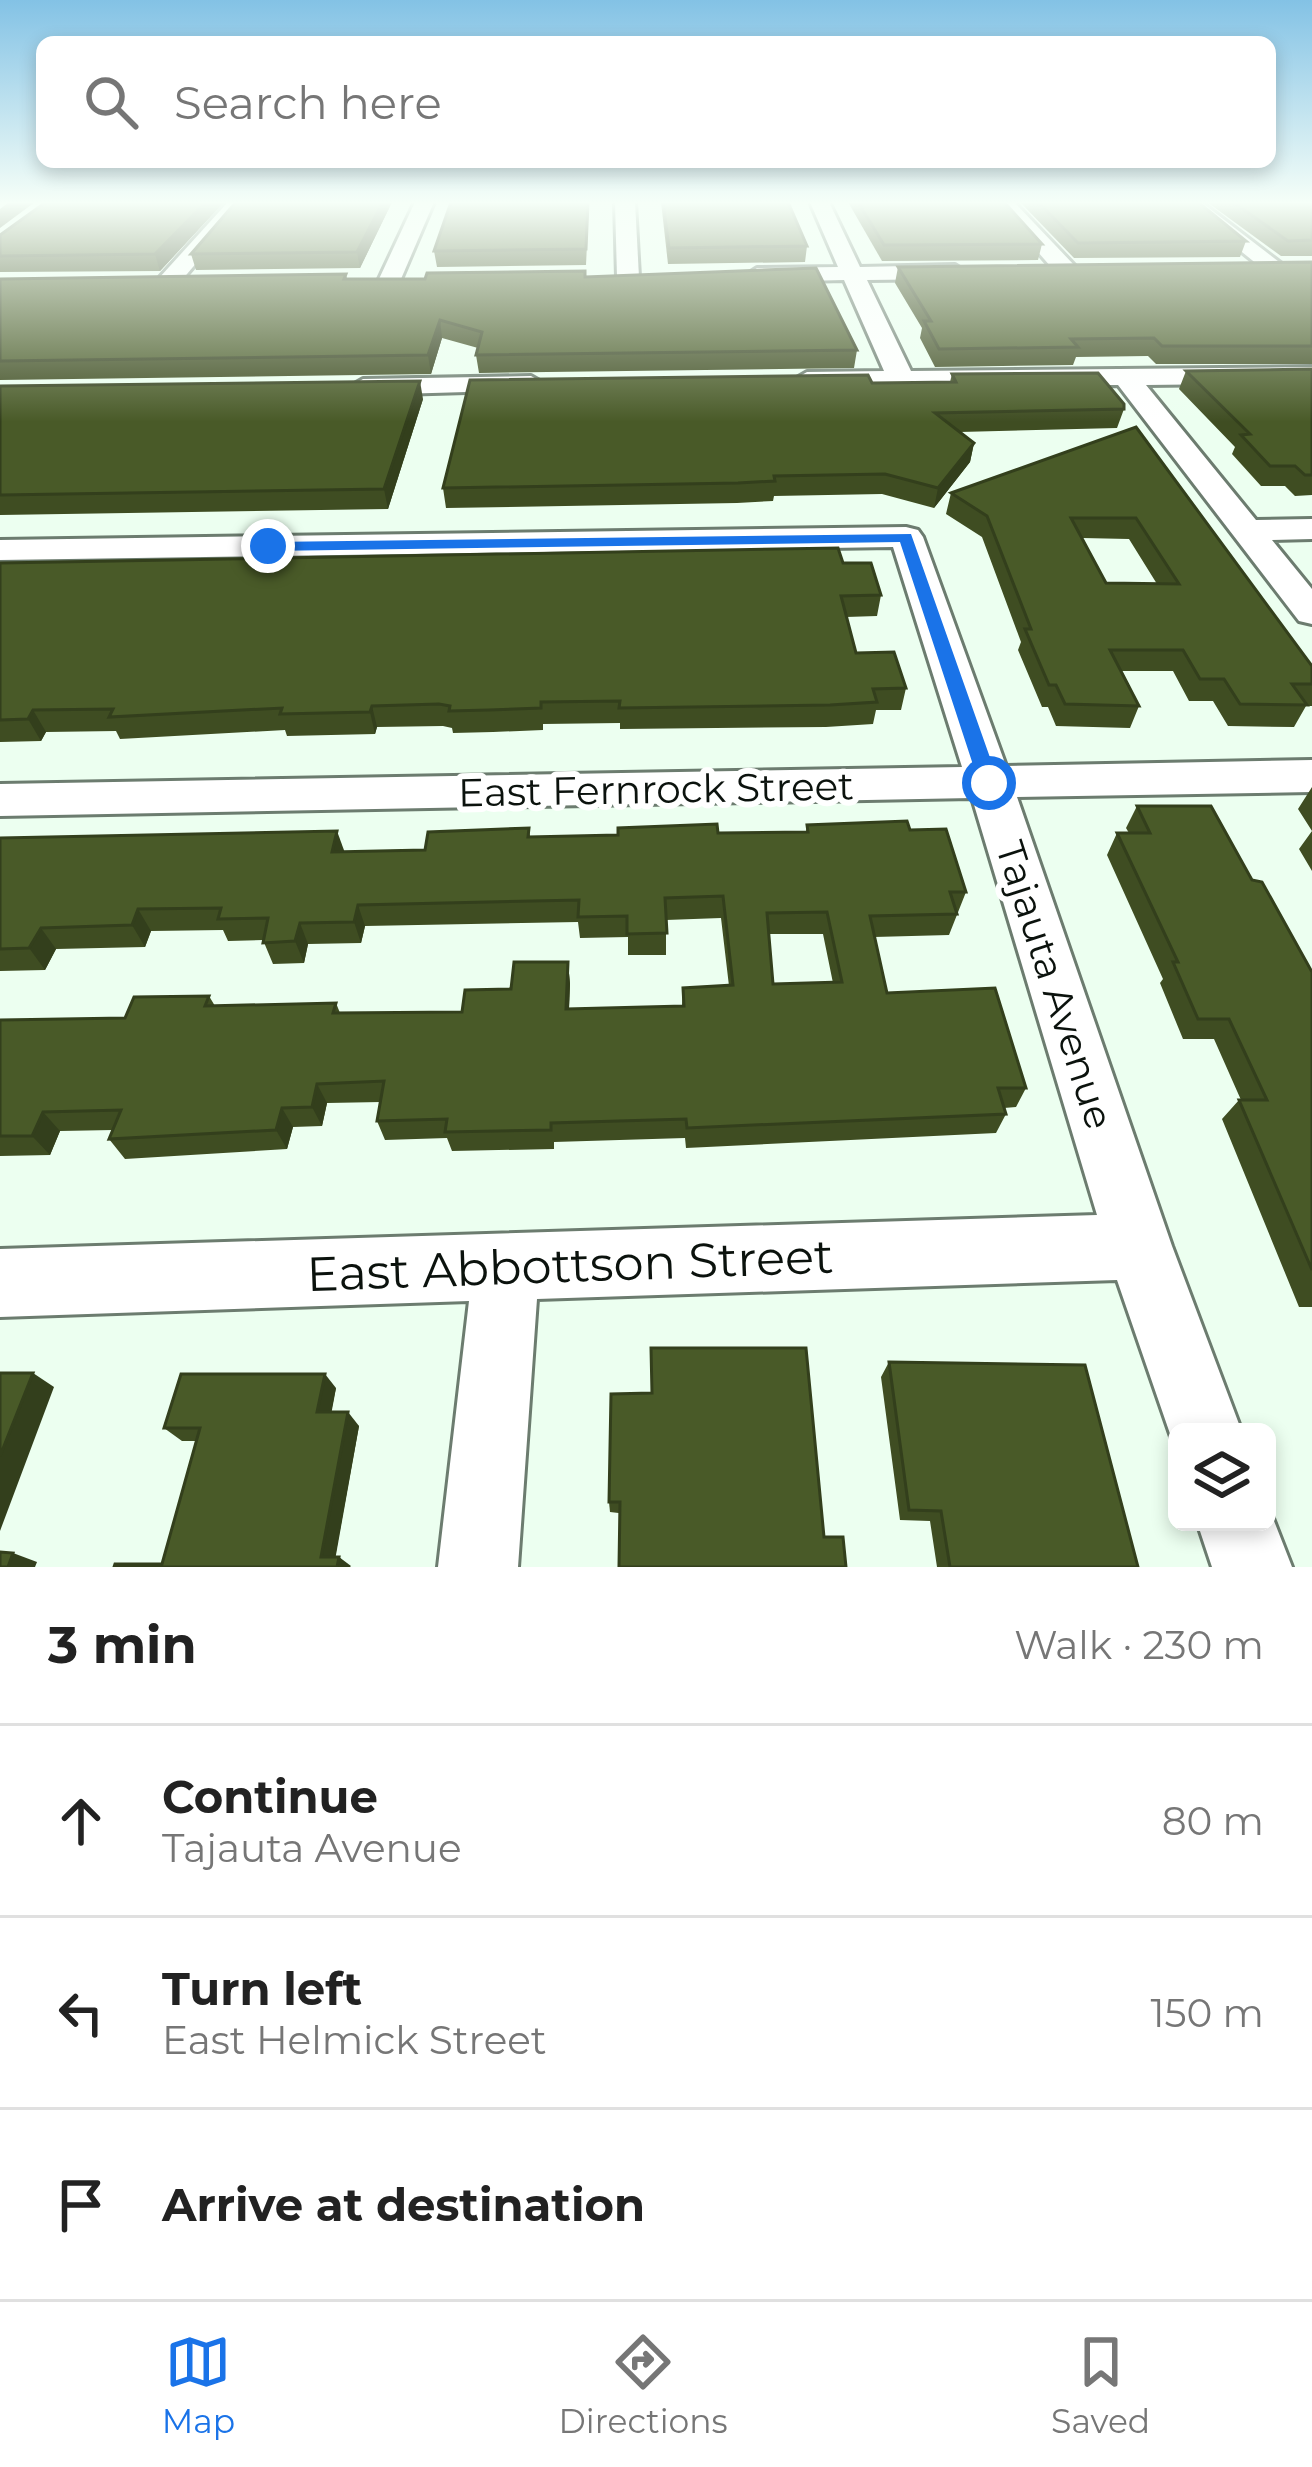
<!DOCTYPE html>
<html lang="en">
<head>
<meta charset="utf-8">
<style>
  body { margin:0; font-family:Montserrat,sans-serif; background:#f2f2f2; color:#222 }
  .controls { position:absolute; right:36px; bottom:36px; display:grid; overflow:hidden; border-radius:18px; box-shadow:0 6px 18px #0003 }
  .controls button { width:108px; height:108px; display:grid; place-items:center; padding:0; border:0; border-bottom:3px solid #e0e0e0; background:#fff; color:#222; font:60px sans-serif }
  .stop { position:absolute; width:36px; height:36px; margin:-27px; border:9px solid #1a73e8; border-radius:50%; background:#fff }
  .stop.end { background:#1a73e8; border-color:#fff; box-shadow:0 3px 12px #0008 }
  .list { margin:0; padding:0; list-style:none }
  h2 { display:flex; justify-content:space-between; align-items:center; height:156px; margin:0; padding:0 48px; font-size:51px }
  h2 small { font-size:39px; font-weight:400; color:#767676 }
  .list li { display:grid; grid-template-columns:78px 1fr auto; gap:36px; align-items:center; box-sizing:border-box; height:192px; padding:0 48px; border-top:3px solid #e0e0e0 }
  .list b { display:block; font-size:45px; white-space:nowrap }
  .list p { margin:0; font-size:39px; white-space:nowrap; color:#767676 }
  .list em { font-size:39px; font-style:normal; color:#767676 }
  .icon { flex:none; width:66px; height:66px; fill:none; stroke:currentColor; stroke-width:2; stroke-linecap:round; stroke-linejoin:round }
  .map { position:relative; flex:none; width:1312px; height:1567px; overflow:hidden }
  .search { position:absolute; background:#fff; box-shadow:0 6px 18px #0003; left:36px; right:36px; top:36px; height:132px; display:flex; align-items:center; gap:30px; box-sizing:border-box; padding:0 42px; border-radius:18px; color:#767676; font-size:45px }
  .sheet { height:732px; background:#fff }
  nav { display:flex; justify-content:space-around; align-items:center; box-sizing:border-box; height:168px; border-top:3px solid #e0e0e0; background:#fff; font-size:33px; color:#767676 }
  nav a { display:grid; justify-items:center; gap:6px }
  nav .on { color:#1a73e8 }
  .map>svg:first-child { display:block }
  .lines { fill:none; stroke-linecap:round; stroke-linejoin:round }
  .minor-casing { stroke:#6c7c6f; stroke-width:6 }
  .minor { fill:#fff; fill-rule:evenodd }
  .wall { fill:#3f4d22; fill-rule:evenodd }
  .shaded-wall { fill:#333f1c }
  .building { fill:#495a28; stroke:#333f1c; stroke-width:3; fill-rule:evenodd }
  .route { fill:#1a73e8 }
  .labels { text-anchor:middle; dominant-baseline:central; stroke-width:12; stroke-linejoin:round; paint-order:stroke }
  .street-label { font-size:39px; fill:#0b120d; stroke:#fff }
  .near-street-label { font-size:48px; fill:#0b120d; stroke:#fff }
</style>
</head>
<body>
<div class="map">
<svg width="1312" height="1567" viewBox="0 0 1312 1567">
  <rect width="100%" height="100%" fill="#ecfff0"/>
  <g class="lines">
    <g class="minor-casing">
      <g id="minor">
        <path d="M228,202H248L176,287H160V277Z"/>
        <path d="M415,202H434L401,279L398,284H382L379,279Z"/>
        <path d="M615,202H635L639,277L628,284L617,277Z"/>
        <path d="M810,202H829L860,267L955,265L966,272L955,279L867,280L911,371L1312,367V383L1146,385L1256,520L1312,519V539L1272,540L1312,589V624L1299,621L1118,385L797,386L793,380L807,372L884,371L844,280L757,282L746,275L757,268L838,267Z"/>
        <path d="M994,202H1014L1075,266V276H1059Z"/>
        <path d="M1180,202H1201L1287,268L1276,275L1268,273Z"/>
        <path d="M531,376L545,384L541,390L363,395L349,387L363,379Z"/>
        <path d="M906,527L918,530L923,537L1006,766L1312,760V792L1017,797L1172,1246L1242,1432H1177V1454L1117,1280L537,1299L518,1567H438L469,1301L0,1317V1249L1097,1215L972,798L0,816V784L962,767L893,547L0,560V540Z"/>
        <path d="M1267,1503L1292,1567H1212L1197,1522H1267Z"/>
      </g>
    </g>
    <use href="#minor" class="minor"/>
  </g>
  <g class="wall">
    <path d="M46,202H224L160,271L0,272V235Z"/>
    <path d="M392,202L360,268L196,270L191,254Z"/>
    <path d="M589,202L586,265L437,267L434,251Z"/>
    <path d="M661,202H788L807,246L805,262L668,264Z"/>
    <path d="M848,202H1004L1042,244L1038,260L882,261Z"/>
    <path d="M1020,202H1198L1246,241L1240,257L1074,258Z"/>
    <path d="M1207,202H1312V256H1281Z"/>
    <path d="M1312,262V364H1156L1148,356L1076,357L1073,365L935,367L920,338L922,328L895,283L898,267Z"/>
    <path d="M346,274L347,279L585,277L857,350L854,368L479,373L476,355L478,348L442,338L431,374L0,380V279Z"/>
    <path d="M1312,369V495L1295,496L1285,486H1261L1232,454L1235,447L1179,389L1186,371Z"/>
    <path d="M952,374L1124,409L1117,428L960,432L974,443L970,462L934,508L882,494L774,496L773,501L737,503L446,508L443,488L872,383L950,382Z"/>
    <path d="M0,386L423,399L388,509L0,515Z"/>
    <path d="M1136,427L1312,666V706H1306L1294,727L1228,726L1213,701H1189L1173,671H1121L1139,706L1130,728L1056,726L1048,707H1042L1018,650L1021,642L982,537L946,514L951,493ZM1082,538L1129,539L1157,584L1106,583Z"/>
    <path d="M0,563H843L881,595L877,616L846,617L856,653L906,688L901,710H876L873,724L826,727L620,729V723L543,724V730L493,732L453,733L452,728L443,726L377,727L375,734L287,736L285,730L120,739L116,731L46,732L41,741L0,742Z"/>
    <path d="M1312,787V871L1299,849L1312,831L1298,809Z"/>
    <path d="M1137,806L1252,880L1312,972V1307H1299L1222,1119L1239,1100H1241L1214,1039H1183L1160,983L1163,979L1107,855L1117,833H1129L1126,828Z"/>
    <path d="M807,825L910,830L966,892L949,935L874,937L887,993L1026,1088L1016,1107L1004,1108L1006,1114L996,1133L686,1148L685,1138L554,1142V1149L452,1151L447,1138L385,1140L377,1121L381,1102L327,1103L322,1126L293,1127L287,1149L125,1159L109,1139L113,1130L60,1131L50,1155L0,1156V1020L125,1018L209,996L215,1006L336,1003L340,1013L462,1012L568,962L570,984L569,1009L682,1006L683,988L729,986L721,918L666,920V955H628V937L580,938L578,922L365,926L361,943L308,944L304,963L273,964L263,940L228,941L223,930L151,931L145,947L56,949L45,970L0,971V838L344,852L425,850L529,828L530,837L806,832ZM769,934H823L833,983L773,984Z"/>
    <path d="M889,1362L1138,1567H937L930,1521L900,1520L881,1377Z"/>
    <path d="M336,1388L331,1412L359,1426L335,1557H339L350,1567H114L162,1564L196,1441H182L164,1428Z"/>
    <path d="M611,1394L824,1537L610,1512L609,1502Z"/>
  </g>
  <g class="shaded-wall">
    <path d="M9,202H35L0,228V209Z"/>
    <path d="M206,202H224L160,271L155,254Z"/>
    <path d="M383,202H392L360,268L357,252Z"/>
    <path d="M440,320L442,338L431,374L428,355Z"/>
    <path d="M420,381L423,399L388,509L384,489Z"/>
    <path d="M974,443L970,462L934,508L938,488Z"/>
    <path d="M372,706L377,727L375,734L370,712Z"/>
    <path d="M33,710L46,732L41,741L28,719Z"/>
    <path d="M337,831L345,853L332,852Z"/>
    <path d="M358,905L365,926L361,943L354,922Z"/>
    <path d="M138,909L151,931L145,947L132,925Z"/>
    <path d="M300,923L308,944L304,963L295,941Z"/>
    <path d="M41,928L56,949L45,970L29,948Z"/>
    <path d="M568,962L570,984L568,1030L566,1009Z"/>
    <path d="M317,1084L327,1103L322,1126L312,1107Z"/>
    <path d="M282,1108L293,1127L287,1149L276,1130Z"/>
    <path d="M43,1112L60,1131L50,1155L32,1136Z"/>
    <path d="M33,1373L54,1387L0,1531V1456Z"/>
    <path d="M325,1374L336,1388L329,1426L317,1412Z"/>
    <path d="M348,1412L359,1426L334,1566L321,1557Z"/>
    <path d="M13,1553L37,1562L35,1567H8Z"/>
    <path d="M339,1557L351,1566L350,1567H337Z"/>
  </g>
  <g class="building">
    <path d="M46,202H206L155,254L0,256V235Z"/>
    <path d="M236,202H383L357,252L191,254Z"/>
    <path d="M451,202H588L586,249L434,251Z"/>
    <path d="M663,202H788L807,246L669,248Z"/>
    <path d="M858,202H1004L1042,244L884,245Z"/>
    <path d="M1038,202H1198L1246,241L1078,243Z"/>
    <path d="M1233,202H1312V240L1288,241Z"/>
    <path d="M1312,262V346H1162L1154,338L1071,339L1078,347L939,349L924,321H931L898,267Z"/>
    <path d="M816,268L857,350L476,355L482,332L440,320L428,355L0,361V279L346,274L344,279H425L427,273L585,271V277Z"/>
    <path d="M1312,369V475H1305L1295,466H1270L1241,435L1250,434L1186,371Z"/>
    <path d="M1098,373L1124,404V409L935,413L974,443L938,488L885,474L774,476L775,481L738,483L443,488L470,380L868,375L872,383L956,382L952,374Z"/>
    <path d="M420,381L384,489L0,495V386Z"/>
    <path d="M1136,427L1312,666V684H1292L1307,705L1240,704L1224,679H1200L1183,650H1110L1139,706L1065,704L1056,685H1049L1025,629H1031L987,516L951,493ZM1071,518H1136L1179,584L1106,583Z"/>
    <path d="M838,548L843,563H871L881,595L841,596L856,653L894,652L906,688L873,689L877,702L830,705L619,708L620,701L541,702V708L489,710L449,711L450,706L439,704L372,706L370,712L280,714L282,708L109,717L113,709L33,710L28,719L0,720V563Z"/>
    <path d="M1137,806H1211L1252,880L1262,882L1312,972V1270L1239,1100H1267L1229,1019H1198L1173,962H1178L1117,833H1150Z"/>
    <path d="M907,821L910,830L946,829L966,892H950L957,914L870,916L887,993L995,988L1026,1088H998L1006,1114L687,1128L686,1119L551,1123V1130L445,1132L447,1119L377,1121L384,1081L317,1084L312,1107L282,1108L276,1130L109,1139L121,1110L43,1112L32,1136H0V1020L125,1018L134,997L209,996L205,1006L336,1003L333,1013L462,1012L465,990L511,989L514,962H568L566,1009L684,1006L683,988L733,985L723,896L665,898L667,933L627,934V916L578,917L579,900L358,905L354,922L300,923L295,941L263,943L268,918L218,919L221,908L138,909L132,925L41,928L29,948L0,949V838L337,831L332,852L425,850L428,832L529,828L528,837L618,835V828L717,824L718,833L808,832L807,825ZM827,912L842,982L773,984L767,913Z"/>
    <path d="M651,1348H806L824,1537H843L846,1567H619L620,1502H609L611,1394L652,1393Z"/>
    <path d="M889,1362L1085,1365L1138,1567H950L941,1511L909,1510Z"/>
    <path d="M0,1373H33L0,1456Z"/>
    <path d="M181,1374H325L317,1412H348L321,1557H339L337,1567H114L115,1564H162L200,1428H164Z"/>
    <path d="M0,1552L13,1553L8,1567H0Z"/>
  </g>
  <linearGradient id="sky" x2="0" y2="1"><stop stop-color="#83c2e5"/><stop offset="0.48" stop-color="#f6fff8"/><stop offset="1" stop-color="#f6fff8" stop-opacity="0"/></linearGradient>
  <rect width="1312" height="422" fill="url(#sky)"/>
  <path class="route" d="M911,534L999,783L996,788L989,790L979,783L900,542L268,551L261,546L268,542Z"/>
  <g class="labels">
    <g class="street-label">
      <text transform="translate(656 789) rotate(-1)">East Fernrock Street</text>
      <text transform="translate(1055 985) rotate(72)">Tajauta Avenue</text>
    </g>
    <g class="near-street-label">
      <text transform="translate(570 1265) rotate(-2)">East Abbottson Street</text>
    </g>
  </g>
</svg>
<div class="controls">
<button><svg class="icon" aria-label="layers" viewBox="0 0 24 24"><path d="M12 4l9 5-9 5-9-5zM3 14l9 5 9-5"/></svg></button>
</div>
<div class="stop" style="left:989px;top:783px"></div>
<div class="stop end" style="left:268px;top:546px"></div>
<div class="search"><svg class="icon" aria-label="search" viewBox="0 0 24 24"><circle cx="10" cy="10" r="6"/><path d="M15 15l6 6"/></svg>Search here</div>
</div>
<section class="sheet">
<h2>3 min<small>Walk · 230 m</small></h2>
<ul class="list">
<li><svg class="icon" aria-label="ahead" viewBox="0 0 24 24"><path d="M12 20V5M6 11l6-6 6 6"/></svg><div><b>Continue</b><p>Tajauta Avenue</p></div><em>80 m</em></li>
<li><svg class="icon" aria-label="left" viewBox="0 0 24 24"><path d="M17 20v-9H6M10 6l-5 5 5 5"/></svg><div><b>Turn left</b><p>East Helmick Street</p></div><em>150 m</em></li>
<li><svg class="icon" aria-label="arrive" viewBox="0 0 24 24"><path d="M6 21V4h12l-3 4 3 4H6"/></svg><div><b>Arrive at destination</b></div></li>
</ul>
</section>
<nav>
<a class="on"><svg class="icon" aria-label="map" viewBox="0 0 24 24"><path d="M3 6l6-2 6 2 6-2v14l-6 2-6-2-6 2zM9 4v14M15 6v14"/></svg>Map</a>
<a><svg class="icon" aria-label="directions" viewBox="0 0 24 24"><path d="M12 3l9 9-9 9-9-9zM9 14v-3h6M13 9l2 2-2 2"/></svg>Directions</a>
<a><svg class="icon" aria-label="saved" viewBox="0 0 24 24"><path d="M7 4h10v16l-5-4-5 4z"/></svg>Saved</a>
</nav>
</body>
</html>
